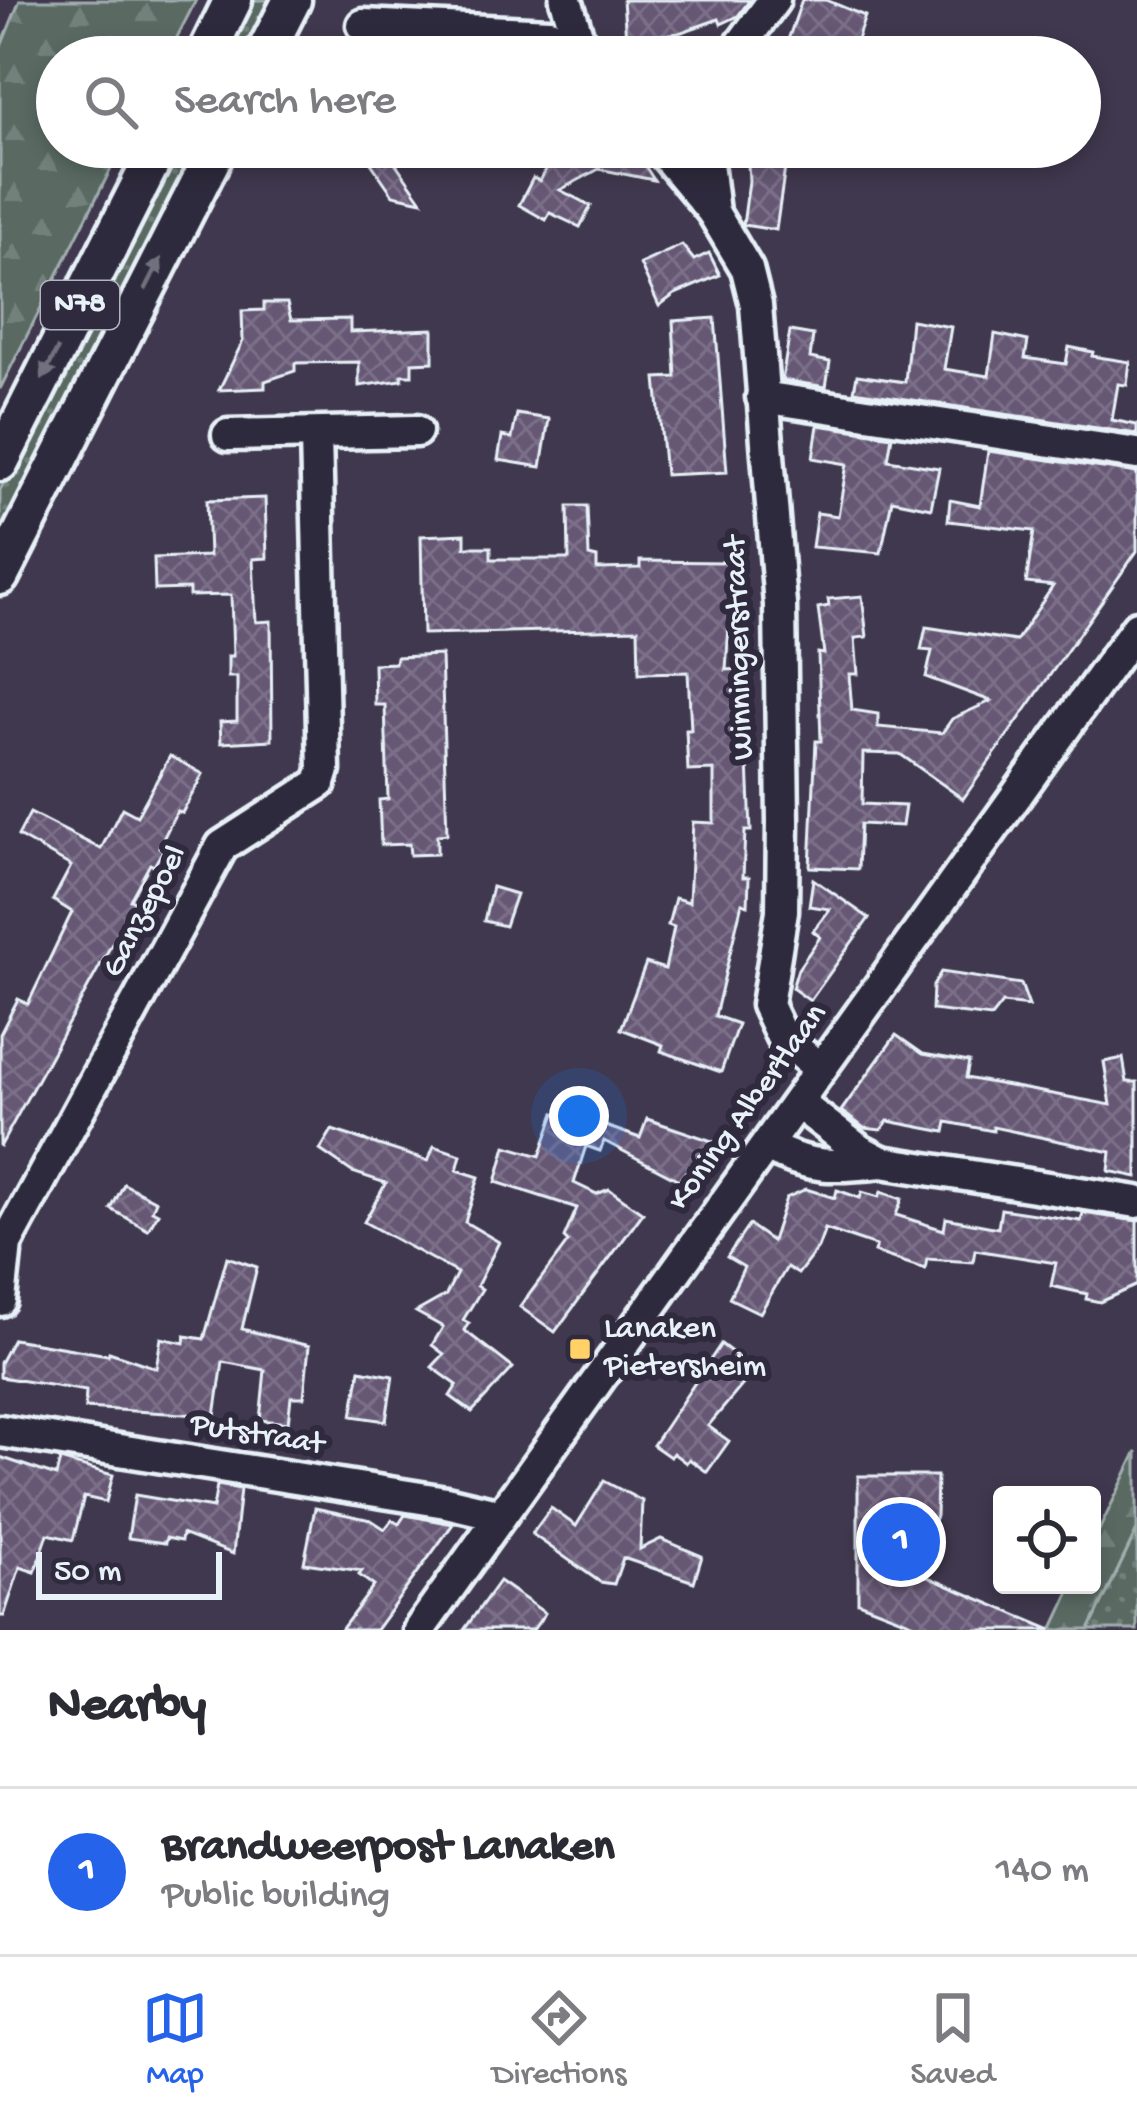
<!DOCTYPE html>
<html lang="en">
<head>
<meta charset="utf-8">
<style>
  body { margin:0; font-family:"Gochi Hand",sans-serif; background:#f7f7f7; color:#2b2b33 }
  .controls { position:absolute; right:36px; bottom:36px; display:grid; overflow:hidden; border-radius:12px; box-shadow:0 6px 18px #0003 }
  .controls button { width:108px; height:108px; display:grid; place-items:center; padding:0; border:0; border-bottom:3px solid #e1e1e2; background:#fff; color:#2b2b33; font:60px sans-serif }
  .scale { position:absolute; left:36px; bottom:30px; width:186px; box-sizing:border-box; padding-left:12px; border:6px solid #e8f1f8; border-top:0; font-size:33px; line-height:42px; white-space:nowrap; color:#e8f1f8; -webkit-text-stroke:9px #2f2a3d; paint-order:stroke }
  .you { position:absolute; left:579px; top:1116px; width:42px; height:42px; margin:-30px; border:9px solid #fff; border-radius:50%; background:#1a73e8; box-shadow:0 0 0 18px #1a73e833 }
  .badge { display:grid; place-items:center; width:78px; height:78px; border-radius:50%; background:#2563eb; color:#fff; font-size:39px; font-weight:700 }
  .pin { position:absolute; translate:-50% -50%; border:6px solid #fff; box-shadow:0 3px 12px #0006 }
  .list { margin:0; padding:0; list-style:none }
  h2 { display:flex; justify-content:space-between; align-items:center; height:156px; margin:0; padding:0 48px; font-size:51px }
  h2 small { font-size:39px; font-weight:400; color:#7c7c81 }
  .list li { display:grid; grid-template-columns:78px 1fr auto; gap:36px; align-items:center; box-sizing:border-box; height:168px; padding:0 48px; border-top:3px solid #e1e1e2 }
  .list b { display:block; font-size:45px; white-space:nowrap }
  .list p { margin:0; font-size:39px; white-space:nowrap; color:#7c7c81 }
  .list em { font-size:39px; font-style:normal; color:#7c7c81 }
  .icon { flex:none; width:66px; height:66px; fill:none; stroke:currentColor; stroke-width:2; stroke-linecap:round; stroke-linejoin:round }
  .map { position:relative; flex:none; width:1137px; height:1630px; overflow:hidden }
  .search { position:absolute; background:#fff; box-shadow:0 6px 18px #0003; left:36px; right:36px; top:36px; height:132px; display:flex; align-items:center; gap:30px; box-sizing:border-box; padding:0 42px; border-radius:66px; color:#7c7c81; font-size:45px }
  .sheet { height:324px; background:#fff }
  nav { display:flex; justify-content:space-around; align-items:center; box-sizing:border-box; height:168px; border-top:3px solid #e1e1e2; background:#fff; font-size:33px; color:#7c7c81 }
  nav a { display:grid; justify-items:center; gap:6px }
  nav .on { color:#2563eb }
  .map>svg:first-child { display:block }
  .grass { fill:url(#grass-dots); stroke:#a1aeae; stroke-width:3 }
  .forest { fill:url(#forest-firs); stroke:#a1aeae; stroke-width:3 }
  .building { fill:url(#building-cross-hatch); stroke:#e8f1f8; stroke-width:3 }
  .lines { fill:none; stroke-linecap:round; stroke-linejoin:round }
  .minor-casing { stroke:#e8f1f8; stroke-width:39 }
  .major-casing { stroke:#e8f1f8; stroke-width:45 }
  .minor { stroke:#2f2a3d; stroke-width:30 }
  .major { stroke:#2f2a3d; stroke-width:36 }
  .oneway { fill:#70707e }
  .poi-dot { fill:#ffd166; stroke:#2f2a3d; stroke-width:4.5 }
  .labels { text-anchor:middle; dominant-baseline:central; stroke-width:12; stroke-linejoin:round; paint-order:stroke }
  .shield { fill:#2f2a3d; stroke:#b0b5c0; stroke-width:3 }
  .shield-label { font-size:30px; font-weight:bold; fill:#e8f1f8 }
  .street-label { font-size:33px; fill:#e8f1f8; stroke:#2f2a3d }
  .poi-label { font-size:33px; fill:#e8f1f8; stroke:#2f2a3d; text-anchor:start }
</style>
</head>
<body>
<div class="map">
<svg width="1137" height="1630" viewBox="0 0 1137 1630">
  <defs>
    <pattern id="grass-dots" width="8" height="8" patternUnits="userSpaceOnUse" patternTransform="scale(3)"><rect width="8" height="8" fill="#5a6b64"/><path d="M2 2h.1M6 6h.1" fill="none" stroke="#72817b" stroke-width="1.8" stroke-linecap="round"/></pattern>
    <pattern id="forest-firs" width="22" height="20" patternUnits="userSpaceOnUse" patternTransform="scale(3)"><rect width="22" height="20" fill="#5a6b64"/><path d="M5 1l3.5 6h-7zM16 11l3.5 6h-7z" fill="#72817b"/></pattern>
    <pattern id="building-cross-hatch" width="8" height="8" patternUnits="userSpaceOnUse" patternTransform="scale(3)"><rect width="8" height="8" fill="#665874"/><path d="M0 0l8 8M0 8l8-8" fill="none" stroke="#7c7089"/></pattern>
  </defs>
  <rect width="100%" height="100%" fill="#40384e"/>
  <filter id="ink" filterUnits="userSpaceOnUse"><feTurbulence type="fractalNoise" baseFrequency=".00833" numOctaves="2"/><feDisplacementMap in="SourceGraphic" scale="24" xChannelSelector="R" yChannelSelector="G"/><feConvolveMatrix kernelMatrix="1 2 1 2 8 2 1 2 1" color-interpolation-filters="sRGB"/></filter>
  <g filter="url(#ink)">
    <g class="grass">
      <path d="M247,0H276L248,57H218Z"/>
      <path d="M173,147H202L0,548V490Z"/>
      <path d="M1137,1530V1630H1089Z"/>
    </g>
    <g class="forest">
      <path d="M20,0H196L167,57H57V147H122L0,389V49Z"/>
      <path d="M1137,1451V1530L1089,1630H1052L1073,1585H1092V1545Z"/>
    </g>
    <g class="building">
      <path d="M623,0H750L738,16L721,24L719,19L679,33L626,39Z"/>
      <path d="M802,0H826L865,16L851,57H782Z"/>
      <path d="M360,147H384L422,201L393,195Z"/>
      <path d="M570,147H633L654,180L599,169L560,190L591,206L580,227L550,213L546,220L519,205L533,178L540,181L547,167Z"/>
      <path d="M747,147H788L776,230L743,225L749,181Z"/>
      <path d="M682,245L694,260L709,253L720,275L675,294L659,306L640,264Z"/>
      <path d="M264,303H287L291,320L350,319V332L433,329V362L412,363V375H402V380L359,386V362L295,363V371L265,381V388L219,390L243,341L242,311L264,310Z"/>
      <path d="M715,318L727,472L665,475L656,378L676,377L673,321Z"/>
      <path d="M911,320L951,327L944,369L989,376L995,334L1028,341L1025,358L1066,364L1069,347L1093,352L1092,356L1130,362L1127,385L1118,384L1112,420L1137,425V434L854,391L857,375L905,382Z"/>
      <path d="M790,331L813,335L810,358L830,362L826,387L782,380Z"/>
      <path d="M517,414L549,419L541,467L498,460L502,436L512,438Z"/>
      <path d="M818,425L892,436L888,460L939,468L931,508L892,500L881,553L812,547L817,513L838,516L847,464L813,458Z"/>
      <path d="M988,451L1137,473V551L963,799L900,754L863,753L862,804L905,806L902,826L860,824L858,869L810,867L816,741H821L818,653L824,654L818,608L829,606L828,599L862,596L867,637L855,638L858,674H849L852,710L878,714V727L942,733L952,719L991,701L926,677L932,651L921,650L926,627L1016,641L1053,586L1026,583L1034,531L948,521L950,500L980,506Z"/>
      <path d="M265,498L267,558L253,559L256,622L271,621L272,740L221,743L220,722L237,721V677H228V656H233L231,595L189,596V589L155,590L154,558L209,556L207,500Z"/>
      <path d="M568,506H587L589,556L597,558V569L640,568V561L726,562L729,577L733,579L734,626H729L726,670L744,669L751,831H745L743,877H749L748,905L742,903L715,1016L738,1024L721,1072L661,1051L663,1045L621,1029L646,963L665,969L674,927L668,925L675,898L689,902L693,822L714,823V770L688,771L686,730H691L688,672L639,673L638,629L423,634L421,536L465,534V547H491V559H569Z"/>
      <path d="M441,655L447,834L437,835V854L410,855L409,844L381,845L379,800L388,799L385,705H375L374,664L395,663L396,657Z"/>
      <path d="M170,756L203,774L182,813L177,811L159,847L163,850L154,866L150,864L130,900L135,902L0,1147V1034L18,999L28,1004L72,912L53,900L71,866L18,836L30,813L101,849L122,808L137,816Z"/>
      <path d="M813,879L869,918L810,1001L792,988L798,969L820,937L813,931L830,909L809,906Z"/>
      <path d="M492,887L516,894L505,926L484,921Z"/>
      <path d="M941,972L1021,984L1029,1006L1002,1003L991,1017L932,1010L933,986Z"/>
      <path d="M896,1035L923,1054L969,1062L966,1078L1111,1105L1104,1062L1123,1058L1127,1082H1137V1177L1109,1171L1111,1152L993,1127V1131L947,1122L945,1132L888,1121L881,1130L864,1128L841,1111Z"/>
      <path d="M555,1113L571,1119L574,1115L640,1138L647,1119L712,1141L679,1180L604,1141L600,1151L586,1146L574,1183L597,1194L609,1189L643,1213L555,1332L520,1307L568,1242L564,1238L577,1208L496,1182L506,1146L540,1156Z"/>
      <path d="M332,1130L428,1161L434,1146L461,1155L457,1170L479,1177L465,1222L499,1242L477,1286L482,1289L463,1320L469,1323L464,1330L513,1368L472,1412L450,1396L457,1385L432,1367L444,1354L432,1345L443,1327L416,1312L446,1295L457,1273L364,1222L386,1183L352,1172L320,1150Z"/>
      <path d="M124,1184L156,1201L152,1210L158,1213L148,1230L111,1209Z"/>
      <path d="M806,1189L835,1198L837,1190L860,1198L862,1192L879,1197L881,1192L902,1199L896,1215L944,1230L946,1218L998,1228L1001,1209L1081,1221L1083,1213L1137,1221V1285L1100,1302L1086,1299L1087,1294L1051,1286L1056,1263L975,1250L973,1262L927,1259L925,1269L874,1252L876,1246L825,1229L818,1248L798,1274L787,1267L760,1313L729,1298L744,1267L727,1257L749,1225L772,1241L786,1198Z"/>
      <path d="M227,1257L257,1267L242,1329L309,1346L304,1397H291L288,1423L260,1420L265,1370L223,1362L215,1416L85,1408L86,1391L0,1377V1363L13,1339L108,1355L109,1352L156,1368L161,1338L184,1343L185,1336L204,1339Z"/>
      <path d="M721,1344L755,1370L708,1426L729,1441L707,1472L689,1459L686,1463L673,1453L670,1457L653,1445Z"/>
      <path d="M360,1370L393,1376L386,1421L352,1416Z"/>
      <path d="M0,1457L56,1476L60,1460L113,1475L106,1502L84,1497L73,1540L48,1534L35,1572L20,1567L4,1616H0Z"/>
      <path d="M858,1476H937L936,1516L911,1570L1052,1630H918L920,1626L858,1602Z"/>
      <path d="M604,1481L642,1501L640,1549L661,1539L702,1556L694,1582L623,1558L614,1584L600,1582L532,1534L551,1508L576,1526Z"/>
      <path d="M217,1485L240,1489L233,1554L182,1534L181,1541L166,1538L165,1543L128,1538L135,1495L213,1508Z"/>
      <path d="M315,1508L371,1520L385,1529L392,1520L399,1524L405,1515L453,1524L376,1630H341L374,1586L359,1575L362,1571L304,1563Z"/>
      <path d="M499,1581L545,1613L533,1630H464Z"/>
    </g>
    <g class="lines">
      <g class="minor-casing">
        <g id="minor">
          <path d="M566,0L580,44L588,55"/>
          <path d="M363,25L549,34L608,57"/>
          <path d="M732,57L774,0"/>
          <path d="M659,147L713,212"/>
          <path d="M705,147L713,212L747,269L756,305L780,605L783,821L782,911L767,1005L782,1037L820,1069"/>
          <path d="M762,397L1137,454"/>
          <path d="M228,435L416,431"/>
          <path d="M798,1103L859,1150L882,1162"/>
          <path d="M767,1146C808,1169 835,1167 882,1162L1137,1202"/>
          <path d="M0,1300L6,1244L222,846L320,783L324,770L316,436"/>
          <path d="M0,1431L446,1502L501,1515"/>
          <path d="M419,1630L1137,627"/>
        </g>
      </g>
      <g class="major-casing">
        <g id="major">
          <path d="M205,57L233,0"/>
          <path d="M263,57L292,0"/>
          <path d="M0,462L159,147"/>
          <path d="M0,576L218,147"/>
        </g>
      </g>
      <use href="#minor" class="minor"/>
      <use href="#major" class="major"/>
    </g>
    <defs><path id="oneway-solid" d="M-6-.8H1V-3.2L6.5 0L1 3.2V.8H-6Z" transform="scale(3)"/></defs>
    <g class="oneway">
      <use href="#oneway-solid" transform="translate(153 274) rotate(-63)"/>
      <use href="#oneway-solid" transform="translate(50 364) rotate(117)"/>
    </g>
  </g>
  <rect class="poi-dot" x="568" y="1337" width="24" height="24" rx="6"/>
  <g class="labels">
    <rect class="shield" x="41" y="281" width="78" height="48" rx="9"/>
    <g class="shield-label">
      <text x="80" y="305">N78</text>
    </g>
    <g class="street-label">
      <text transform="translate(741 648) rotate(-92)">Winningerstraat</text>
      <text transform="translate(146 912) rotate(-62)">Ganzepoel</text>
      <text transform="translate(749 1108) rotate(-54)">Koning Albertlaan</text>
      <text transform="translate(257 1436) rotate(9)">Putstraat</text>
    </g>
    <g class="poi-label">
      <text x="604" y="1330">Lanaken<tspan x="604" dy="38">Pietersheim</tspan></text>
    </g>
  </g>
</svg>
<div class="controls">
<button><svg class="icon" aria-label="locate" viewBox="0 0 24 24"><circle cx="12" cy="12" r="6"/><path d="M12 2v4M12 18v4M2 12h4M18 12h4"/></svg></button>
</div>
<div class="scale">50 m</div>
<div class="you"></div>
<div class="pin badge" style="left:901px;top:1542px">1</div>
<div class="search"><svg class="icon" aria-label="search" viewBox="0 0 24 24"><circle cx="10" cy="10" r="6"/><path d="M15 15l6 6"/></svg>Search here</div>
</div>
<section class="sheet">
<h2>Nearby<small></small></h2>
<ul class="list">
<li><span class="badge">1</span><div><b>Brandweerpost Lanaken</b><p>Public building</p></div><em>140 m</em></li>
</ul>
</section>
<nav>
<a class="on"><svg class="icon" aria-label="map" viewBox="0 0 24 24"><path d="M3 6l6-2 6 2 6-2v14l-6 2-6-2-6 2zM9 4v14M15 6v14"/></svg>Map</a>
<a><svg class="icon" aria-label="directions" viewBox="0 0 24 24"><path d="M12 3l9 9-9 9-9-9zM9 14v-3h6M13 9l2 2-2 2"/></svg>Directions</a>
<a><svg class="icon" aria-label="saved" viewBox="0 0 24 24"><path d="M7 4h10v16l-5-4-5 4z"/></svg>Saved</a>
</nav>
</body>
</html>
